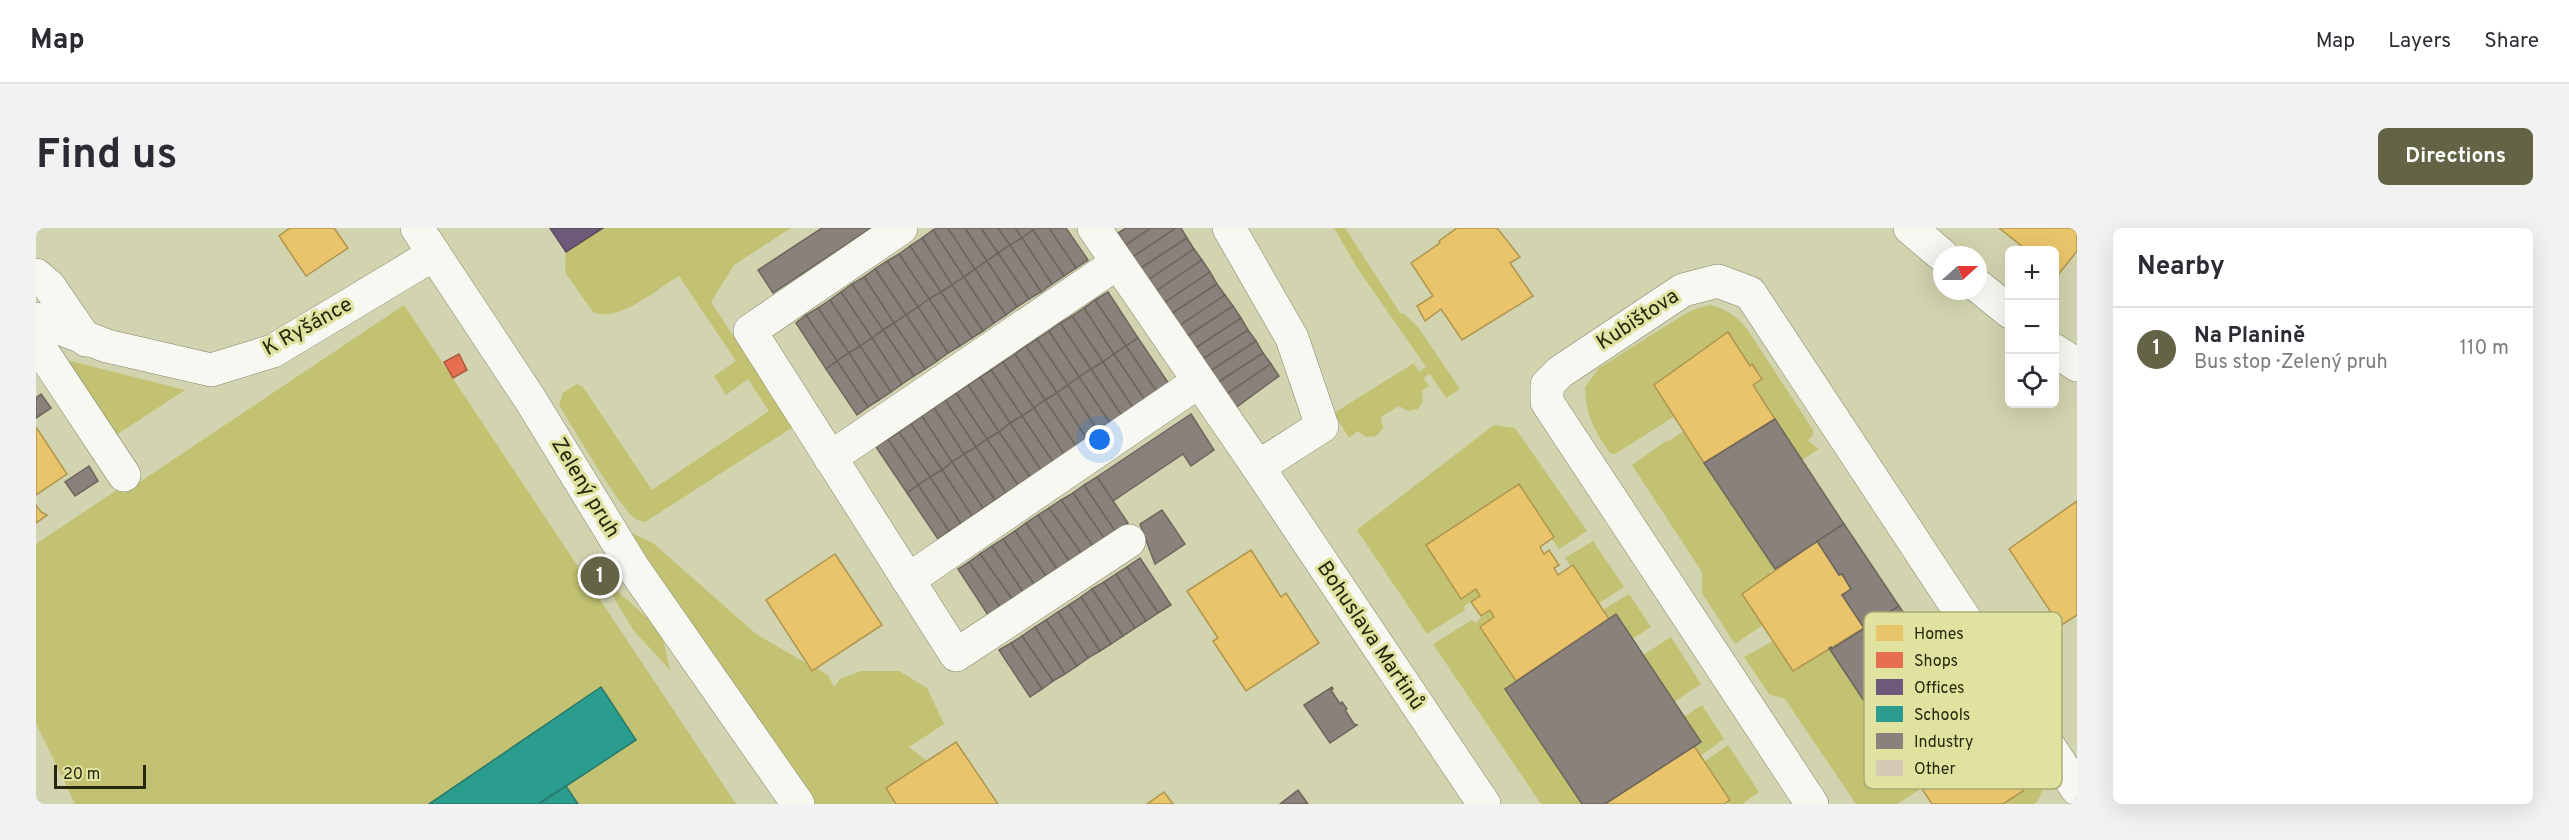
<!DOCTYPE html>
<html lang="en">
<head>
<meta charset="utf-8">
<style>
  body { margin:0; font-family:Overpass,sans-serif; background:#f2f2f3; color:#2b2b33 }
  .controls { position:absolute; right:18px; top:18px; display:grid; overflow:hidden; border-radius:9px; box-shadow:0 6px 24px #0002 }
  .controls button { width:54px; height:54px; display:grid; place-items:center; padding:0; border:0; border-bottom:2px solid #e1e1e2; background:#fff; color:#2b2b33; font:30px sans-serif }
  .compass { position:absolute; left:1897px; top:18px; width:54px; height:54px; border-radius:50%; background:#fff; box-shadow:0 6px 24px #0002; rotate:69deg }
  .scale { position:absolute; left:18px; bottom:15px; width:92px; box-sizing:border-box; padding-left:6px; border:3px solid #27270d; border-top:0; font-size:16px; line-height:21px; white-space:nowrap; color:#27270d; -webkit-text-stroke:4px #e0e2a0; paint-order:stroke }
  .you { position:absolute; left:1064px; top:212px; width:21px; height:21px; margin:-15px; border:4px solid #fff; border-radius:50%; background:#1a73e8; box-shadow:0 0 0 9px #1a73e833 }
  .badge { display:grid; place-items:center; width:39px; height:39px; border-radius:50%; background:#636346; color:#fff; font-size:20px; font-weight:700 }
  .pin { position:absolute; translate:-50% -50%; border:3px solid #fff; box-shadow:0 2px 6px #0006 }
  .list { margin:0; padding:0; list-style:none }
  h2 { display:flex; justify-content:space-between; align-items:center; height:78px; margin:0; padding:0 24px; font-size:26px }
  h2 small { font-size:20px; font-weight:400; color:#7c7c81 }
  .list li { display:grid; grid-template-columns:39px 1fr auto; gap:18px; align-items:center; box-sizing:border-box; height:84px; padding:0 24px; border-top:2px solid #e1e1e2 }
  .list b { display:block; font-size:22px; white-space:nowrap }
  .list p { margin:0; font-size:20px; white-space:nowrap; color:#7c7c81 }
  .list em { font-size:20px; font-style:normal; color:#7c7c81 }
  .icon { flex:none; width:33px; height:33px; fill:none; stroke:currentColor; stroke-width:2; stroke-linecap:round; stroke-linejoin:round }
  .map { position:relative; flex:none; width:2041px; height:576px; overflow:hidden; border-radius:9px }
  header { display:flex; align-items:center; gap:36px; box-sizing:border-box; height:84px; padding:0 30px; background:#fff; border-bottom:2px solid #e1e1e2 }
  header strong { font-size:28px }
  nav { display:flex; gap:33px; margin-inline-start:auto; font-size:21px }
  .intro { display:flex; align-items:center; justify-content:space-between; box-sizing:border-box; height:144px; padding:0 36px }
  h1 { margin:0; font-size:42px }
  .button { padding:15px 27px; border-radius:9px; background:#636346; color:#fff; font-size:21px; font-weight:700 }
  main { display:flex; gap:36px; padding:0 36px }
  aside { flex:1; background:#fff; border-radius:9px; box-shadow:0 6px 24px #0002 }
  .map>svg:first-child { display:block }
  .green { fill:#c2c272 }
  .homes { fill:#e9c46a; stroke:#af954e; stroke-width:1.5 }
  .shops { fill:#e76f51; stroke:#ad593d; stroke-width:1.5 }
  .offices { fill:#6d597a; stroke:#584a59; stroke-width:1.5 }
  .schools { fill:#2a9d8f; stroke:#297a68; stroke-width:1.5 }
  .industry { fill:#8a817c; stroke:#6c665b; stroke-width:1.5 }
  .building { fill:#d4c9b2; stroke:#c4b9a3; stroke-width:1.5 }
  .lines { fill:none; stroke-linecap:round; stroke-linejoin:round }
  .minor-casing { stroke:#848568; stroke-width:34 }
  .minor { stroke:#f8f8f3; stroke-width:33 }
  .labels { text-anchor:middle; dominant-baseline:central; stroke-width:6; stroke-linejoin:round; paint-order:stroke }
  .street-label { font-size:21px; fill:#27270d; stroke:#e0e2a0 }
  .key { fill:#e0e2a0; stroke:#a8aa74; stroke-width:1.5 }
  .key-label { font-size:16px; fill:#27270d }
</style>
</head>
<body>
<header>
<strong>Map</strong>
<nav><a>Map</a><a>Layers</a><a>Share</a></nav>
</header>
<div class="intro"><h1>Find us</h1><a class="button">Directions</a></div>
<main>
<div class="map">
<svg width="2041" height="576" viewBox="0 0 2041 576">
  <rect width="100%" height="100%" fill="#d2d3af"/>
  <g class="green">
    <path d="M567,0H755L698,37L675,74L757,199L609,294C606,293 603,293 600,291C586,284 535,196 523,177L527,165L541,156L547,159L616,262L733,183L712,151L690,167L678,148L700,133L643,48C622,60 582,96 557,84L531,47L529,42L530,24Z"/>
    <path d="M1298,0H1309L1364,85H1367L1382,99L1424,161L1410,170L1394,146L1387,150L1393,158L1386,163L1387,173L1382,181L1372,183L1363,178L1345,189L1347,200L1340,208L1330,209L1322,203L1313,210L1298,185L1378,135L1383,144L1390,139L1322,41Z"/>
    <path d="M368,77L700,576H542L530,558L600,512L565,460L393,576H39L0,495V316L84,260H95Z"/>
    <path d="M1675,77C1691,82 1701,88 1711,101L1777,202V207L1772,213L1783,221L1766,232L1717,157L1726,150L1716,136L1714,138L1692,104L1618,157L1639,188L1579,226L1574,225C1558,202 1550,188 1549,159L1563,140L1649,86L1662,80Z"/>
    <path d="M31,132L149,162L74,211Z"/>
    <path d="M1458,197L1479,200L1551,303L1523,321L1516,311L1518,309L1482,256L1390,317L1425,371L1440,361L1444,368L1428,378L1429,382L1391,406L1321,302Z"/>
    <path d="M1648,203L1739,341L1734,344L1736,346L1706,366L1727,397L1699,416L1666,365V344L1596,237L1630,213L1631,214Z"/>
    <path d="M593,304L617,315L720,406L768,434L776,443L780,440L792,447L798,459L804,451L825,443H863L891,460L908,496L873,519L891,533L850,560L860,576H778Z"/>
    <path d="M1557,313L1588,359L1562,376L1529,330Z"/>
    <path d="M570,353L625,402L634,442L598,403L568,354Z"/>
    <path d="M1593,366L1615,399L1596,411L1573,391L1567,382Z"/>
    <path d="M1454,382L1458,389L1444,399L1480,453L1469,461L1546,576H1505L1397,416L1436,392L1439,395Z"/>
    <path d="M1635,409L1665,456L1638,474L1607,427Z"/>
    <path d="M1737,413L1758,443L1793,420L1886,560L1861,576H1820L1749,471L1733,466L1708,429Z"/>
    <path d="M1930,439L1938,442L2006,545C2010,558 2006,566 1999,576H1967L1965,529L1973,523L1964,509L1961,510L1939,477L1932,481L1909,447Z"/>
    <path d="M1666,477L1688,511L1664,528L1658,518L1648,489Z"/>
    <path d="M1692,517L1723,564L1706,576H1693L1692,574L1694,572L1668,534Z"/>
  </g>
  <g class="homes">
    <path d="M254,0H298L312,20L270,48L243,8Z"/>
    <path d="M1421,0H1461L1484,29L1474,35L1497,68L1426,112L1405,81L1389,93L1388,91L1381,78L1397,68L1375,35L1404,15L1403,13Z"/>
    <path d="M1963,0H2035L2041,5V23L2022,47L2018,44V22H1991Z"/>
    <path d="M1692,104L1714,138L1716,136L1726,151L1717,157L1739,191L1668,235L1618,157Z"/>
    <path d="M0,199L31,246L0,267Z"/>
    <path d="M1483,256L1518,309L1504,319L1508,326L1513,322L1523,337L1518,340L1522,347L1537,337L1573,391L1480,453L1444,399L1458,389L1454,382L1445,388L1435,374L1444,368L1440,361L1425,371L1390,317Z"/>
    <path d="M2041,273V387L2024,398L1973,321Z"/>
    <path d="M0,277L5,284L11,287L0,295Z"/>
    <path d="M1781,313L1803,347L1806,346L1815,361L1806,367L1828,400L1757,443L1706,366Z"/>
    <path d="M1215,322L1245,369L1250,365L1283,415L1210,463L1177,413L1182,410L1151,363Z"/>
    <path d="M799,326L846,397L776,443L730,372Z"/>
    <path d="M1939,477L1961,510L1964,509L1974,523L1965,529L1987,563L1967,576H1896L1865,529L1894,509L1893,507Z"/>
    <path d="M920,514L962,576H860L850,560Z"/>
    <path d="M1658,518L1694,572L1688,576H1569Z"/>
    <path d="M1128,564L1137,576H1111Z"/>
  </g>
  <path class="shops" d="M423,126L431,142L417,150L408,134Z"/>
  <path class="offices" d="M514,0H567L530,24Z"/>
  <g class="schools">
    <path d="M565,459L600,512L503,576H393Z"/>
    <path d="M530,558L542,576H504V575Z"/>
  </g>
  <g class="industry">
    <path d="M786,0H835L737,65L722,42Z"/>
    <path d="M901,0H912L939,41L928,49L897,2Z"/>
    <path d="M912,0H929L951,33L939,41Z"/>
    <path d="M929,0H945L962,25L951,33Z"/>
    <path d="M945,0H962L974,17L962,25Z"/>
    <path d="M962,0H979L986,10L974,17Z"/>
    <path d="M979,0H996L997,2L986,10Z"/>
    <path d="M1000,0H1013L1040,40L1028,48L997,2Z"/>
    <path d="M1013,0H1030L1052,32L1040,40Z"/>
    <path d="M1090,0H1115L1090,17L1082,5Z"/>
    <path d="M1115,0H1140L1097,29L1090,17Z"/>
    <path d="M1140,0H1145L1151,10L1105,40L1097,29Z"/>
    <path d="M897,2L928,49L916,57L886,10Z"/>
    <path d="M997,2L1028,48L1016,56L986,10Z"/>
    <path d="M886,10L916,57L905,64L874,18Z"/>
    <path d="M986,10L1016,56L1005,64L974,17Z"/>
    <path d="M1151,10L1158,21L1112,52L1105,40Z"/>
    <path d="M974,17L1005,64L993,71L962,25Z"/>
    <path d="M874,18L905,64L893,71L863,26Z"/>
    <path d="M1158,21L1166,32L1120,63L1112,52Z"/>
    <path d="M962,25L993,71L981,79L951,33Z"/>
    <path d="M863,26L893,71L882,79L851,33Z"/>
    <path d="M1166,32L1174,44L1128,75L1120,63Z"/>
    <path d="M851,33L882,79L870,87L839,41Z"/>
    <path d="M951,33L981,79L970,87L939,41Z"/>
    <path d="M839,41L870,87L858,95L828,49Z"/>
    <path d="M939,41L970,87L958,95L928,49Z"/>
    <path d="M1174,44L1181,56L1135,86L1128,75Z"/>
    <path d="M828,49L858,95L847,102L816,56Z"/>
    <path d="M928,49L958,95L947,103L916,57Z"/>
    <path d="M816,56L847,102L836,110L805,64Z"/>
    <path d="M1181,56L1189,67L1143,98L1135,86Z"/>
    <path d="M916,57L947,103L936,110L905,64Z"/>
    <path d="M805,64L836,110L824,118L794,72Z"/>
    <path d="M905,64L936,110L924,118L893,71Z"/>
    <path d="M1072,64L1102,110L1090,118L1059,72Z"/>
    <path d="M1189,67L1197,78L1150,109L1143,98Z"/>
    <path d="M893,71L924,118L912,125L882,79Z"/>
    <path d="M794,72L824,118L813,125L782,80Z"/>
    <path d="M1059,72L1090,118L1078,126L1048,80Z"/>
    <path d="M1197,78L1205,90L1158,121L1150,109Z"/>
    <path d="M882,79L912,125L901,133L870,87Z"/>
    <path d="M782,80L813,125L801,133L770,87Z"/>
    <path d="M1048,80L1078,126L1067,134L1036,88Z"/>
    <path d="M770,87L801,133L790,141L760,95Z"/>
    <path d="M870,87L901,133L889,141L858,95Z"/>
    <path d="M1036,88L1067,134L1055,141L1024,95Z"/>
    <path d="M1205,90L1212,102L1165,132L1158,121Z"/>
    <path d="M858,95L889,141L878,148L847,102Z"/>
    <path d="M1024,95L1055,141L1043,149L1013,103Z"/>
    <path d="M847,102L878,148L866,156L836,110Z"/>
    <path d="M1212,102L1220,113L1173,144L1165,132Z"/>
    <path d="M1013,103L1043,149L1032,157L1001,111Z"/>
    <path d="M836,110L866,156L855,164L824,118Z"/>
    <path d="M1102,110L1133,156L1121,164L1090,118Z"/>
    <path d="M1001,111L1032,157L1021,165L990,118Z"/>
    <path d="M1220,113L1227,125L1181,155L1173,144Z"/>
    <path d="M824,118L855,164L843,172L813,125Z"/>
    <path d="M990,118L1021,165L1009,172L979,126Z"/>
    <path d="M1090,118L1121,164L1109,172L1078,126Z"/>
    <path d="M813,125L843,172L832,179L801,133Z"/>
    <path d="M1227,125L1235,136L1189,167L1181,155Z"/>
    <path d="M979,126L1009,172L998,180L967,134Z"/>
    <path d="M1078,126L1109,172L1097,180L1067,134Z"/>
    <path d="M801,133L832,179L821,187L790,141Z"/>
    <path d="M967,134L998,180L986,188L955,142Z"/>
    <path d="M1067,134L1097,180L1086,188L1055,141Z"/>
    <path d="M1235,136L1243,148L1198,181L1189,167Z"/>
    <path d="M1055,141L1086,188L1074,195L1043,149Z"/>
    <path d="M955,142L986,188L974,195L944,149Z"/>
    <path d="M944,149L974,195L963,204L932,157Z"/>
    <path d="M1043,149L1074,195L1062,203L1032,157Z"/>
    <path d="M932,157L963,204L951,211L920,165Z"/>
    <path d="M1032,157L1062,203L1051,211L1021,165Z"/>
    <path d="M920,165L951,211L940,219L909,172Z"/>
    <path d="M1021,165L1051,211L1040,218L1009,172Z"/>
    <path d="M5,166L15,180L0,190V170Z"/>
    <path d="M909,172L940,219L928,226L898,180Z"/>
    <path d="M1009,172L1040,218L1028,226L998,180Z"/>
    <path d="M898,180L928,226L916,234L886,188Z"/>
    <path d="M998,180L1028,226L1017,234L986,188Z"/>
    <path d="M1155,186L1178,222L1155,238L1147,226L1077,273L1061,249Z"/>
    <path d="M886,188L916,234L906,242L875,196Z"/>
    <path d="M986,188L1017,234L1005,242L974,195Z"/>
    <path d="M1739,191L1808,296L1739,341L1668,235Z"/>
    <path d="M974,195L1005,242L994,249L963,204Z"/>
    <path d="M875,196L906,242L894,249L863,204Z"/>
    <path d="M863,204L894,249L882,257L852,211Z"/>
    <path d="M963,204L994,249L982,257L951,211Z"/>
    <path d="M852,211L882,257L871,265L840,219Z"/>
    <path d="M951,211L982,257L970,265L940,219Z"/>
    <path d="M940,219L970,265L959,272L928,226Z"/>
    <path d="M928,226L959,272L947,280L916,234Z"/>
    <path d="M916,234L947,280L936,288L906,242Z"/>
    <path d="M53,238L62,253L39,268L29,254Z"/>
    <path d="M906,242L936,288L925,296L894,249Z"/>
    <path d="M894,249L925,296L913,303L882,257Z"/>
    <path d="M1061,249L1092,295L1079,303L1048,257Z"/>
    <path d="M882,257L913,303L902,311L871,265Z"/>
    <path d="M1048,257L1079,303L1068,310L1037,265Z"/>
    <path d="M1037,265L1068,310L1057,318L1025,272Z"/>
    <path d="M1025,272L1057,318L1045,325L1013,280Z"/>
    <path d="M1013,280L1045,325L1033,333L1002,287Z"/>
    <path d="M1126,282L1149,316L1119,336L1104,296Z"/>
    <path d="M1002,287L1033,333L1021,341L990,295Z"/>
    <path d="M990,295L1021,341L1010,348L979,303Z"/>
    <path d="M1808,296L1863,378L1828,400L1806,367L1815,361L1806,346L1803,347L1781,313Z"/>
    <path d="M979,303L1010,348L998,356L967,311Z"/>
    <path d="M967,311L998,356L987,364L956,318Z"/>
    <path d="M956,318L987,364L976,371L944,326Z"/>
    <path d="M944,326L976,371L964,379L933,334Z"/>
    <path d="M1104,330L1135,377L1122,385L1091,339Z"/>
    <path d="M933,334L964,379L952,387L922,341Z"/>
    <path d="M1091,339L1122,385L1110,393L1080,346Z"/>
    <path d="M1080,346L1110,393L1099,400L1068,354Z"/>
    <path d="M1068,354L1099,400L1087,408L1056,361Z"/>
    <path d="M1056,361L1087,408L1075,416L1045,369Z"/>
    <path d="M1045,369L1075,416L1064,423L1033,377Z"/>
    <path d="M1033,377L1064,423L1052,430L1022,384Z"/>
    <path d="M1863,378L1932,481L1865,529L1793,420L1795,419L1796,421Z"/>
    <path d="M1022,384L1052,430L1041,438L1010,392Z"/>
    <path d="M1580,386L1665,514L1569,576H1546L1469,461Z"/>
    <path d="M1010,392L1041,438L1029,446L999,399Z"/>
    <path d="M999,399L1029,446L1017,453L986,408Z"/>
    <path d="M986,408L1017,453L1006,461L975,415Z"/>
    <path d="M975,415L1006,461L994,469L963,422Z"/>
    <path d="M1296,459L1297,461L1295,462L1304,476L1306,474L1311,481L1309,482L1318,496L1321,497L1294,515L1268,477Z"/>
    <path d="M1262,562L1272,576H1244Z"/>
  </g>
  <path class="building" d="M549,334L555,343L549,347L543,338Z"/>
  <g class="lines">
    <g class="minor-casing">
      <g id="minor">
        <path d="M381,0L494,171L598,341L762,576"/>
        <path d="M865,0L714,103L920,427L1093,313"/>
        <path d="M1058,0L1222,239L1448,576"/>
        <path d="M1193,0L1256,110L1286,198L1222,239"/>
        <path d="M1874,0L1906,27"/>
        <path d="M0,47L13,58L50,112"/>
        <path d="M1942,58L1974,84"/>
        <path d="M0,91L71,118L175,142L237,123L398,26"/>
        <path d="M0,114L88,247"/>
        <path d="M2018,122L2041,137"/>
        <path d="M794,230L1081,35"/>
        <path d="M872,352L1162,154"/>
        <path d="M1776,576L1511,174V157L1524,144L1647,62L1682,53L1714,65L2041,561"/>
      </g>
    </g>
    <use href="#minor" class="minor"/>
  </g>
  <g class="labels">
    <g class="street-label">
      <text transform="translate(1602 92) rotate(-33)">Kubištova</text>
      <text transform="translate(272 99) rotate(-29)">K Ryšánce</text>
      <text transform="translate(549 260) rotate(59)">Zelený pruh</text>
      <text transform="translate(1334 408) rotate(56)">Bohuslava Martinů</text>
    </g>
  </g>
  <rect x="1828" y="384" width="198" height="177" rx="9" class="key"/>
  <rect x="1840" y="397" width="27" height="16" fill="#e9c46a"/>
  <rect x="1840" y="424" width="27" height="16" fill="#e76f51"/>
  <rect x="1840" y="451" width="27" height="16" fill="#6d597a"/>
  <rect x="1840" y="478" width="27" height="16" fill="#2a9d8f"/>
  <rect x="1840" y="505" width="27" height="16" fill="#8a817c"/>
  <rect x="1840" y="532" width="27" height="16" fill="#d4c9b2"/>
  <g class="key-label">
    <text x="1878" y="411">Homes</text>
    <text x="1878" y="438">Shops</text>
    <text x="1878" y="465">Offices</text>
    <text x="1878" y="492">Schools</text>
    <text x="1878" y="519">Industry</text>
    <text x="1878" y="546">Other</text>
  </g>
</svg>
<div class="controls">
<button>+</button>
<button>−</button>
<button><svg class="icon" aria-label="locate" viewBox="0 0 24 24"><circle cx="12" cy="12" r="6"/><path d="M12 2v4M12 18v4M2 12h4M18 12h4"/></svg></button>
</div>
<svg class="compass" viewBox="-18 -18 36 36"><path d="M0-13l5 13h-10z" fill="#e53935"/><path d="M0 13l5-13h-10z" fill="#7c7c81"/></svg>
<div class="scale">20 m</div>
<div class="you"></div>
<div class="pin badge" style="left:564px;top:348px">1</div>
</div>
<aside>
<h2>Nearby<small></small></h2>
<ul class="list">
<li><span class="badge">1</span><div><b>Na Planině</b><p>Bus stop · Zelený pruh</p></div><em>110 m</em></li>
</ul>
</aside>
</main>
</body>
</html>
